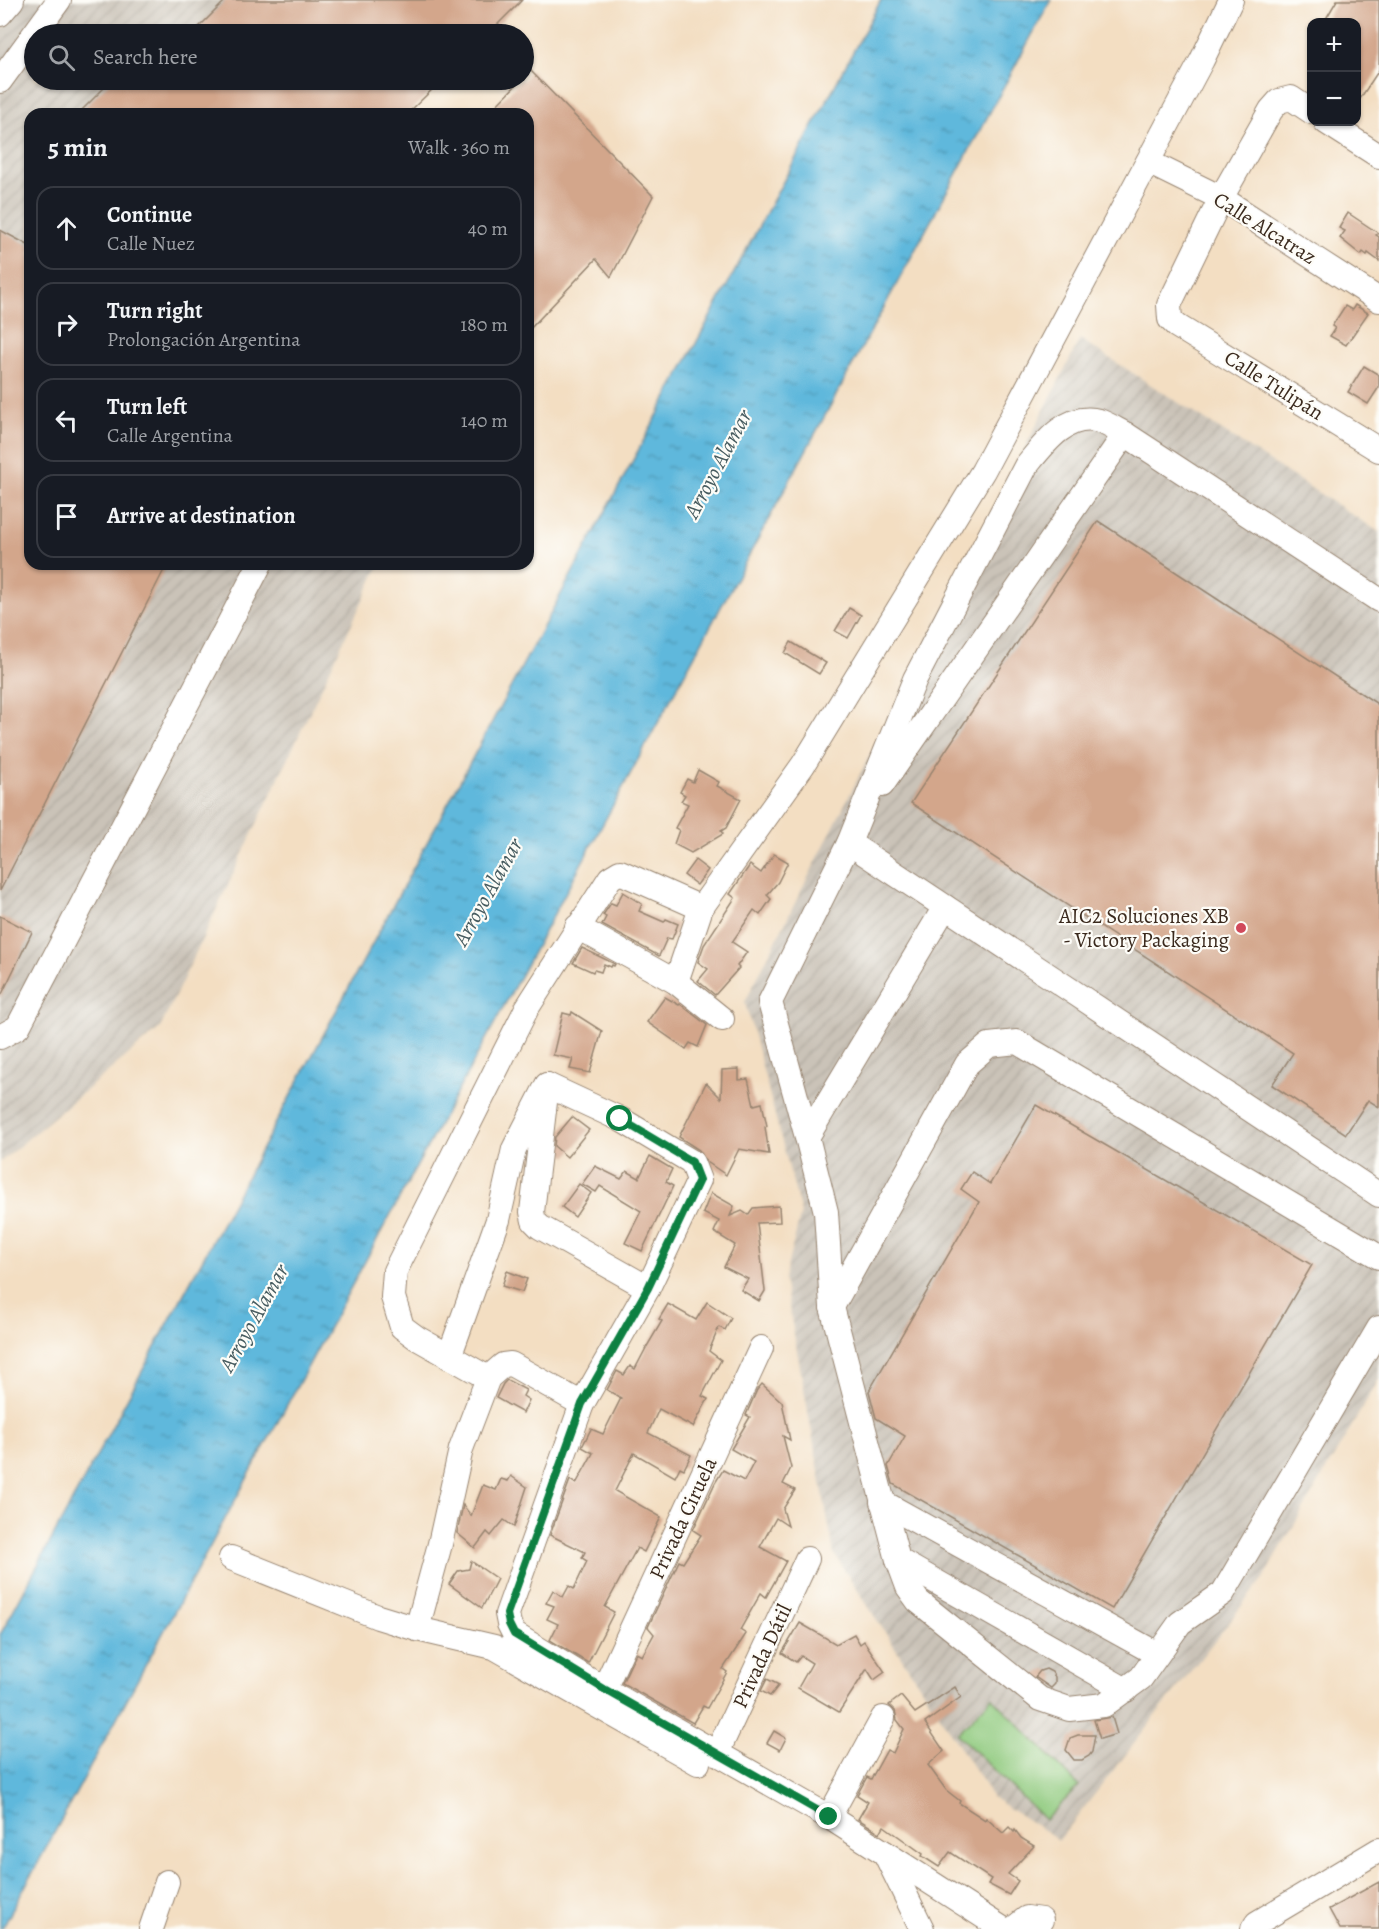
<!DOCTYPE html>
<html lang="en">
<head>
<meta charset="utf-8">
<style>
  body { margin:0; font-family:Alegreya,serif; background:#20242c; color:#f1f3f6 }
  .controls { position:absolute; right:18px; top:18px; display:grid; overflow:hidden; border-radius:12px; box-shadow:0 2px 4px #0004 }
  .controls button { width:54px; height:54px; display:grid; place-items:center; padding:0; border:0; border-bottom:2px solid #363941; background:#171b24; color:#f1f3f6; font:30px sans-serif }
  .stop { position:absolute; width:18px; height:18px; margin:-14px; border:4px solid #0b8043; border-radius:50%; background:#fff }
  .stop.end { background:#0b8043; border-color:#fff; box-shadow:0 2px 6px #0008 }
  .list { margin:0; padding:0; list-style:none }
  h2 { display:flex; justify-content:space-between; align-items:center; height:78px; margin:0; padding:0 24px; font-size:26px }
  h2 small { font-size:20px; font-weight:400; color:#9ea1a6 }
  .list li { display:grid; grid-template-columns:39px 1fr auto; gap:18px; align-items:center; box-sizing:border-box; height:84px; margin:0 12px 12px; padding:0 12px; border:2px solid #363941; border-radius:18px }
  .list b { display:block; font-size:22px; white-space:nowrap }
  .list p { margin:0; font-size:20px; white-space:nowrap; color:#9ea1a6 }
  .list em { font-size:20px; font-style:normal; color:#9ea1a6 }
  .icon { flex:none; width:33px; height:33px; fill:none; stroke:currentColor; stroke-width:2; stroke-linecap:round; stroke-linejoin:round }
  .map { position:relative; flex:none; width:1379px; height:1929px; overflow:hidden }
  .search { position:absolute; background:#171b24; box-shadow:0 2px 4px #0004; left:24px; top:24px; width:510px; height:66px; display:flex; align-items:center; gap:15px; box-sizing:border-box; padding:0 21px; border-radius:33px; color:#9ea1a6; font-size:22px }
  .panel { position:absolute; background:#171b24; box-shadow:0 2px 4px #0004; left:24px; top:108px; width:510px; height:462px; border-radius:18px }
  .map>svg:first-child { display:block }
  .industrial { fill:url(#industrial-furrows) }
  .pitch { fill:#91cb80; stroke:#667a4f; stroke-width:1.5 }
  .water { fill:url(#water-ripples); stroke:#4c717d; stroke-width:1.5 }
  .building { fill:#d3a68b }
  .lines { fill:none; stroke-linecap:round; stroke-linejoin:round }
  .minor-casing { stroke:#978470; stroke-width:26 }
  .minor { stroke:#fff; stroke-width:24 }
  .route { stroke:#0b8043; stroke-width:8 }
  .poi-dot { fill:#d1495b; stroke:#fdfcf7; stroke-width:2 }
  .labels { text-anchor:middle; dominant-baseline:central; stroke-width:4.5; stroke-linejoin:round; paint-order:stroke }
  .street-label { font-size:21px; fill:#3b2a1e; stroke:#fdfcf7 }
  .poi-label { font-size:21px; fill:#3b2a1e; stroke:#fdfcf7; text-anchor:end }
  .water-label { font-size:22px; font-style:italic; fill:#475c60; stroke:#fdfcf7 }
</style>
</head>
<body>
<div class="map">
<svg width="1379" height="1929" viewBox="0 0 1379 1929">
  <defs>
    <pattern id="industrial-furrows" width="10" height="10" patternUnits="userSpaceOnUse" patternTransform="scale(1.5)"><rect width="10" height="10" fill="#cac3b8"/><path d="M-1 1l2-2M0 10L10 0M9 11l2-2" fill="none" stroke="#aea89e"/></pattern>
    <pattern id="water-ripples" width="26" height="14" patternUnits="userSpaceOnUse" patternTransform="scale(1.5)"><rect width="26" height="14" fill="#5eb8dc"/><path d="M2 4q2-2 4 0t4 0M15 11q2-2 4 0t4 0" fill="none" stroke="#4f96b2"/></pattern>
  </defs>
  <rect width="100%" height="100%" fill="#fdfcf7"/>
  <filter id="ink" filterUnits="userSpaceOnUse"><feTurbulence type="fractalNoise" baseFrequency=".0167" numOctaves="2"/><feDisplacementMap in="SourceGraphic" scale="12" xChannelSelector="R" yChannelSelector="G"/><feConvolveMatrix kernelMatrix="1 2 1 2 8 2 1 2 1" color-interpolation-filters="sRGB"/></filter>
  <filter id="wash" filterUnits="userSpaceOnUse"><feTurbulence type="fractalNoise" baseFrequency=".008" numOctaves="4" result="noise"/><feDisplacementMap in="SourceGraphic" scale="24" xChannelSelector="R" yChannelSelector="G"/><feGaussianBlur stdDeviation="1.35" result="paint"/><feColorMatrix in="noise" values="0 0 0 0 0 0 0 0 0 0 0 0 0 0 0 0 0 1.4 0 .05"/><feComposite in="paint" operator="in"/></filter>
  <g filter="url(#wash)">
    <rect width="100%" height="100%" fill="#f3dec2"/>
    <g class="industrial">
      <path d="M25,0H523L488,34H34V80H442L407,114H30V564H380L160,1028L0,1162V32Z"/>
      <path d="M1080,339L1379,532V1379L1264,1577L1059,1840L993,1798L834,1554L784,1279L801,1213L745,1002Z"/>
    </g>
    <path class="pitch" d="M992,1697L1079,1786L1045,1820L957,1734Z"/>
    <path class="water" d="M881,0H1051L2,1929H0V1635Z"/>
    <g id="blocks">
      <g class="building">
        <path d="M226,0H522L488,34H192Z"/>
        <path d="M1337,0H1379V70L1356,105V22H1324Z"/>
        <path d="M530,70L653,196L611,277L596,259L528,331V114H488L521,80H524Z"/>
        <path d="M112,80H442L407,114H78Z"/>
        <path d="M1348,213L1378,233L1376,235L1379,237V261L1368,253L1367,255L1363,252L1361,255L1340,238L1345,231L1339,228Z"/>
        <path d="M0,230L30,246V564H167L0,891Z"/>
        <path d="M1355,305L1368,313L1346,345L1330,336L1335,328L1332,326L1345,306L1352,310Z"/>
        <path d="M1364,366L1379,375V387L1368,404L1348,392Z"/>
        <path d="M1098,521L1379,705V1107L1368,1100L1346,1134L1272,1085L1293,1053L911,803Z"/>
        <path d="M849,608L861,615L848,638L835,631Z"/>
        <path d="M791,642L826,663L819,674L785,653Z"/>
        <path d="M698,770L719,782L717,786L741,799L726,828L721,831L723,834L691,853L674,844L679,830L675,828L688,804L681,801L685,795L680,792L687,779L693,782Z"/>
        <path d="M774,854L788,862L778,882L767,895L771,899L760,915L754,910L732,942L747,952L737,966L739,968L715,995L698,981L708,969L698,962L704,945L735,898L730,894L750,865L761,873Z"/>
        <path d="M695,860L708,870L697,885L684,875Z"/>
        <path d="M623,892L642,904L639,911L664,922L666,919L678,924L672,939L667,938L659,956L602,925L606,917L603,915L611,903L616,905Z"/>
        <path d="M0,916L32,932L0,998Z"/>
        <path d="M582,948L615,964L614,966L612,965L611,967L604,964L601,972L594,970L593,972L573,963Z"/>
        <path d="M665,997L679,1005L680,1004L707,1025L698,1047L690,1043L686,1049L647,1022Z"/>
        <path d="M572,1012L602,1031L590,1073L570,1069L573,1059L553,1055L563,1013L571,1015Z"/>
        <path d="M739,1069V1080L748,1079L754,1105L762,1103L767,1126L765,1127L769,1154L739,1149L726,1175L707,1162L699,1150L679,1137L706,1083L721,1098L722,1070Z"/>
        <path d="M1036,1105L1312,1265L1112,1609L893,1484L888,1466L905,1436L876,1418L869,1391L979,1202L961,1189L972,1172L990,1184Z"/>
        <path d="M572,1117L589,1130L567,1157L554,1146L555,1137Z"/>
        <path d="M650,1156L672,1169L666,1182L673,1186L642,1251L625,1243L641,1211L600,1186L596,1192L582,1184L595,1166L621,1179L627,1171L639,1178Z"/>
        <path d="M579,1184L591,1193L575,1217L562,1207Z"/>
        <path d="M711,1193L734,1206L730,1216L742,1211L748,1215L753,1208L779,1206L780,1222L757,1223L765,1291L759,1301L741,1290L748,1279L724,1267L735,1245L714,1232L719,1221L703,1213Z"/>
        <path d="M507,1271L527,1279L522,1292L502,1286Z"/>
        <path d="M707,1302L731,1318L725,1330L719,1327L709,1351L721,1360L702,1396L708,1399L693,1427L659,1409L648,1433L691,1455L684,1469L680,1467L675,1477L634,1453L615,1491L661,1517L644,1552L637,1548L605,1607L614,1612L588,1663L550,1640L558,1624L547,1619L554,1606L546,1603L553,1590L563,1597L569,1586L574,1589L587,1561L582,1558L585,1552L550,1535L570,1480L576,1484L593,1453L582,1447L591,1429L603,1434L621,1398L607,1390L617,1371L624,1375L630,1366L635,1369L646,1348L662,1321L659,1319L668,1304L696,1320Z"/>
        <path d="M507,1380L526,1390L523,1396L529,1400L523,1413L496,1398L503,1384Z"/>
        <path d="M762,1384L782,1402L790,1440L783,1436L791,1468L783,1484L795,1490L783,1509L788,1526L776,1518L760,1547L786,1561L766,1597L761,1593L740,1630L746,1634L723,1669L727,1672L707,1708L703,1706L693,1723L622,1683L636,1653L642,1656L654,1634L648,1627L679,1561L683,1563L701,1535L693,1530L715,1483L723,1470L744,1481L754,1462L731,1449L750,1417L746,1415L757,1390Z"/>
        <path d="M511,1476L527,1487L514,1527L504,1520L491,1536L487,1532L475,1548L457,1533L463,1505L471,1516L483,1485L496,1490L501,1479L508,1481Z"/>
        <path d="M471,1561L497,1579L482,1608L449,1584L458,1571L469,1569Z"/>
        <path d="M800,1623L836,1644L854,1634L860,1644L864,1641L885,1672L874,1680L867,1669L839,1712L798,1688L812,1663L801,1656L796,1662L782,1653Z"/>
        <path d="M1046,1669L1052,1672L1055,1677V1684L1051,1688L1035,1677L1040,1671Z"/>
        <path d="M767,1679L779,1685L770,1696L761,1691Z"/>
        <path d="M955,1687L961,1697L925,1723L944,1751L928,1765L946,1790L960,1801L959,1803L985,1820L986,1818L1003,1833L1009,1827L1014,1832L1015,1830L1021,1838L1034,1846L1008,1874L1018,1881L1009,1895L988,1884L991,1879L950,1852L939,1867L922,1856L923,1854L884,1826L880,1833L858,1819L868,1802L857,1795L867,1777L871,1779L887,1750L893,1753L904,1729L897,1720L895,1711L889,1705L901,1696L915,1713Z"/>
        <path d="M1112,1717L1117,1734L1100,1739L1094,1720Z"/>
        <path d="M774,1731L786,1738L780,1750L767,1743Z"/>
        <path d="M1078,1735H1095L1092,1752L1089,1756L1082,1760H1074L1066,1750L1070,1738Z"/>
        <path d="M1379,1882V1929H1340L1329,1909Z"/>
      </g>
    </g>
  </g>
  <g filter="url(#ink)">
    <use href="#blocks" fill-opacity="0" stroke="#978470" stroke-width="1.5"/>
    <g class="lines">
      <g class="minor-casing">
        <g id="minor">
          <path d="M0,14L12,0"/>
          <path d="M0,81L59,0"/>
          <path d="M1312,112L1291,98L1279,101L1271,110L1221,198L1169,305L1170,319L1177,326L1379,450"/>
          <path d="M1326,122L1379,156"/>
          <path d="M1148,162L1221,198L1379,300"/>
          <path d="M1379,600L1125,434C1117,430 1108,424 1099,421C1067,412 1044,444 1026,466L915,679L849,843L1379,1195"/>
          <path d="M882,785L1125,434"/>
          <path d="M849,843L770,1002L807,1137L826,1212L832,1307L898,1560L908,1587L918,1601L1040,1699L1069,1709L1104,1705L1141,1678L1180,1623L1223,1593L1379,1328"/>
          <path d="M577,927L676,982L722,1019"/>
          <path d="M676,982L701,908L803,765L983,471L1202,60L1231,0"/>
          <path d="M0,1037L18,1027L260,564"/>
          <path d="M547,1085L620,1119L692,1162L699,1180L648,1288L582,1404L507,1614L509,1624L514,1634L604,1689L829,1817L1003,1929"/>
          <path d="M545,1102L532,1212L534,1221L540,1227L648,1288"/>
          <path d="M807,1137L945,907"/>
          <path d="M832,1307L967,1064L989,1045L1017,1042L1379,1257"/>
          <path d="M449,1357L498,1220L514,1149L547,1085"/>
          <path d="M488,1378L417,1338L402,1327L393,1297L395,1271L527,1008L610,878L620,872L701,908"/>
          <path d="M882,1502L1157,1654"/>
          <path d="M231,1558L378,1617L417,1629L494,1647L698,1763"/>
          <path d="M898,1560L1126,1690"/>
          <path d="M417,1629L440,1544L461,1449L488,1378L503,1365L511,1364L582,1404"/>
          <path d="M604,1689L761,1348"/>
          <path d="M717,1753L807,1559"/>
          <path d="M829,1817L883,1718"/>
          <path d="M885,1853L922,1929"/>
          <path d="M151,1929L167,1882"/>
          <path d="M1013,1929L1027,1918L1041,1920"/>
          <path d="M1253,1929L1257,1923L1379,1850"/>
        </g>
      </g>
      <use href="#minor" class="minor"/>
    </g>
  </g>
  <g class="lines" filter="url(#ink)">
    <path class="route" d="M620,1119L692,1162L699,1180L648,1288L582,1404L507,1614L509,1624L514,1634L604,1689L829,1817"/>
  </g>
  <circle class="poi-dot" cx="1241" cy="928" r="6"/>
  <g class="labels">
    <g class="street-label">
      <text transform="translate(1265 228) rotate(32)">Calle Alcatraz</text>
      <text transform="translate(1274 385) rotate(32)">Calle Tulipán</text>
      <text transform="translate(683 1518) rotate(-65)">Privada Ciruela</text>
      <text transform="translate(762 1656) rotate(-65)">Privada Dátil</text>
    </g>
    <g class="poi-label">
      <text x="1229" y="916">AIC2 Soluciones XB<tspan x="1229" dy="24">- Victory Packaging</tspan></text>
    </g>
    <g class="water-label">
      <text transform="translate(718 464) rotate(-62)">Arroyo Alamar</text>
      <text transform="translate(488 892) rotate(-61)">Arroyo Alamar</text>
      <text transform="translate(254 1318) rotate(-61)">Arroyo Alamar</text>
    </g>
  </g>
</svg>
<div class="controls">
<button>+</button>
<button>−</button>
</div>
<div class="stop" style="left:620px;top:1119px"></div>
<div class="stop end" style="left:829px;top:1817px"></div>
<div class="search"><svg class="icon" aria-label="search" viewBox="0 0 24 24"><circle cx="10" cy="10" r="6"/><path d="M15 15l6 6"/></svg>Search here</div>
<section class="panel">
<h2>5 min<small>Walk · 360 m</small></h2>
<ul class="list">
<li><svg class="icon" aria-label="ahead" viewBox="0 0 24 24"><path d="M12 20V5M6 11l6-6 6 6"/></svg><div><b>Continue</b><p>Calle Nuez</p></div><em>40 m</em></li>
<li><svg class="icon" aria-label="right" viewBox="0 0 24 24"><path d="M7 20v-9h11M14 6l5 5-5 5"/></svg><div><b>Turn right</b><p>Prolongación Argentina</p></div><em>180 m</em></li>
<li><svg class="icon" aria-label="left" viewBox="0 0 24 24"><path d="M17 20v-9H6M10 6l-5 5 5 5"/></svg><div><b>Turn left</b><p>Calle Argentina</p></div><em>140 m</em></li>
<li><svg class="icon" aria-label="arrive" viewBox="0 0 24 24"><path d="M6 21V4h12l-3 4 3 4H6"/></svg><div><b>Arrive at destination</b></div></li>
</ul>
</section>
</div>
</body>
</html>
